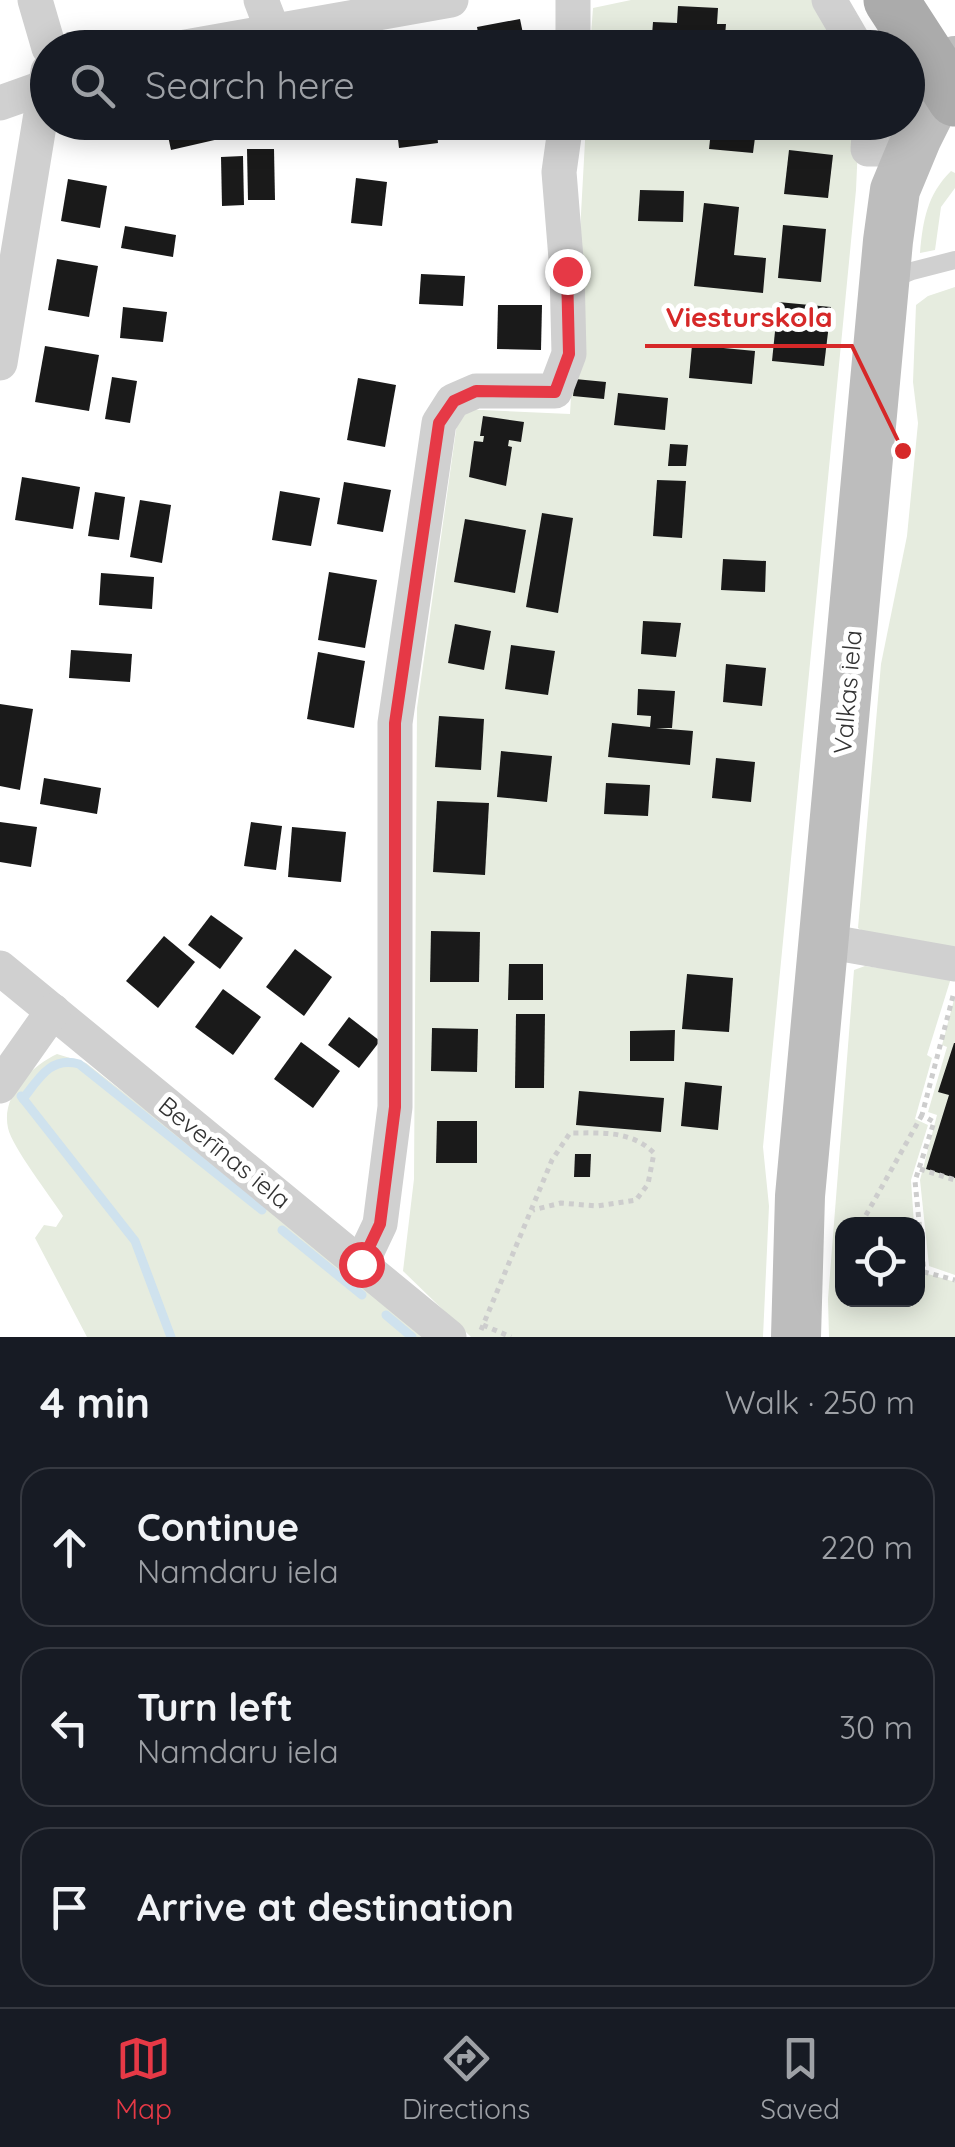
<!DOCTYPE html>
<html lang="en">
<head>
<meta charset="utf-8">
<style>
  body { margin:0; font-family:Quicksand,sans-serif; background:#242831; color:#f1f3f6 }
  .controls { position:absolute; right:30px; bottom:30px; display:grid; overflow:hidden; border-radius:20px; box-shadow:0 5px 25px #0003 }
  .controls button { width:90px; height:90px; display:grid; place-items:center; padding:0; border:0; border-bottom:2px solid #363941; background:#171b24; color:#f1f3f6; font:50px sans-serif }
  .stop { position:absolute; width:30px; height:30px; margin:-22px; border:8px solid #e63946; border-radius:50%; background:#fff }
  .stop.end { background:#e63946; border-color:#fff; box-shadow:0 2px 10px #0008 }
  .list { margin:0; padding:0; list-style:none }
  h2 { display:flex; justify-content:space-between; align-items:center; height:130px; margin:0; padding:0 40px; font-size:42px }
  h2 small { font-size:32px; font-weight:400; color:#9ea1a6 }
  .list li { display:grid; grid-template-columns:65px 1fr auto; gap:30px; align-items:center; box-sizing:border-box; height:160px; margin:0 20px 20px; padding:0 20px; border:2px solid #363941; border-radius:30px }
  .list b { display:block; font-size:38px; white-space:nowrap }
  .list p { margin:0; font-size:32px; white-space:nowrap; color:#9ea1a6 }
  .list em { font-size:32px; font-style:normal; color:#9ea1a6 }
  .icon { flex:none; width:55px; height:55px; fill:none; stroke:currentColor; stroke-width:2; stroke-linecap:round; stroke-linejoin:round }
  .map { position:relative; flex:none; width:955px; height:1337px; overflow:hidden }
  .search { position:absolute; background:#171b24; box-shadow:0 5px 25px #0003; left:30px; right:30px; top:30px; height:110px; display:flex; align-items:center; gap:25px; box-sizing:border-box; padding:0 35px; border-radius:55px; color:#9ea1a6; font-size:38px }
  .sheet { height:670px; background:#171b24 }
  nav { display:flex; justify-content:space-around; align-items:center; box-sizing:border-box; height:140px; border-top:2px solid #363941; background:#171b24; font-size:28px; color:#9ea1a6 }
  nav a { display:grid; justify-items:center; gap:5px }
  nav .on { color:#e63946 }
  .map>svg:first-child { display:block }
  .green { fill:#e6ecdf }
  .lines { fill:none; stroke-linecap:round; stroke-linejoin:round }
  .stream { stroke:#cfe2ee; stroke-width:9 }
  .building { fill:#1a1a1a }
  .path { stroke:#cdcdcd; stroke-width:5; stroke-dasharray:5 5; stroke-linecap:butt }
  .service { stroke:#d0d0d0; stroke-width:18 }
  .minor { stroke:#d0d0d0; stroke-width:35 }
  .secondary { stroke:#bdbdbd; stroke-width:50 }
  .primary { stroke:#ababab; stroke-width:55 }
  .route { stroke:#e63946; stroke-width:12 }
  .labels { text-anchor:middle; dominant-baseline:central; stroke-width:10; stroke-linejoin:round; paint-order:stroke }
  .street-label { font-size:25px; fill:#333; stroke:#fff }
  .leader { fill:none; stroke:#d62828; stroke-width:4 }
  .callout-dot { fill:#d62828; stroke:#fff; stroke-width:4 }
  .callout-label { font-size:28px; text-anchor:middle; font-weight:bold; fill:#d62828; stroke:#fff; stroke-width:10; stroke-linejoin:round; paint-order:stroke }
</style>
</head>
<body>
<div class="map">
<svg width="955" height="1337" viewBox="0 0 955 1337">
  <rect width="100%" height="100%" fill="#fff"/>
  <g class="green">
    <path d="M631,0H814L842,48H590L593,8Z"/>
    <path d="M586,123H859L856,190L763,1147L769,1206L763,1337H471L403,1271L414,1179L417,708L459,409L570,414Z"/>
    <path d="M951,171L955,173V188L941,207L935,250L920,253C923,220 927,195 951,171Z"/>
    <path d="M955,287V948L867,934L858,928L881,664L907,536L918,423L913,382L916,305L928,296Z"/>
    <path d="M865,966L951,978L927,1055L932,1058L915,1119L928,1125L911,1180L914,1224H842V1300H918V1266V1271L955,1282V1337H829L828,1299L854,970Z"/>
    <path d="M955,996V1275L929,1266L920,1180L937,1115L928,1112L947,1047L942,1045Z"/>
    <path d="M57,1054L86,1063L270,1207L425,1337H87L35,1238L44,1225L56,1227L63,1216C51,1197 12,1147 8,1128C1,1096 30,1067 57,1054Z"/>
  </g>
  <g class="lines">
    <g class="stream">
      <path d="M21,1096L135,1241L171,1337"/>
      <path d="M23,1099C39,1078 51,1056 79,1064L262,1210"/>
      <path d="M282,1230L362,1295"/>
      <path d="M386,1315L412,1337"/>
    </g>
  </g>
  <g class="building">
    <path d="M678,6L718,8L717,24H726L724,48H612L613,33L652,35L653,22L677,23Z"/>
    <path d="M520,19L526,48H481L477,27Z"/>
    <path d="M165,122H229L232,136L171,150Z"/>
    <path d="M396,122H436L438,143L399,148Z"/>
    <path d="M712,122H757L753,153L709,149Z"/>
    <path d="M247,149H274L275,200H248Z"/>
    <path d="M789,150L833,155L828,198L784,194Z"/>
    <path d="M243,156L244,205L222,206L221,157Z"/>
    <path d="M356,178L387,182L382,226L351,223Z"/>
    <path d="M68,179L107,186L100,228L61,221Z"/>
    <path d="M640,190L684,191L683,222L638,221Z"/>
    <path d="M704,203L739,207L734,255L766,258L763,293L694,286Z"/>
    <path d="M783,225L826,229L821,282L778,278Z"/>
    <path d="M125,226L176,235L173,257L121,248Z"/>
    <path d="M57,259L98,266L89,317L48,310Z"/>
    <path d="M421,274L465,276L463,306L419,304Z"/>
    <path d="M778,302L831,307L824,366L772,361Z"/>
    <path d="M498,305H542L541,350L497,349Z"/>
    <path d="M123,307L167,312L163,342L120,338Z"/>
    <path d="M692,345L755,351L752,384L689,378Z"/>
    <path d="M45,346L99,355L89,411L35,402Z"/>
    <path d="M112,377L137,381L130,423L105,419Z"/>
    <path d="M358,378L396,385L385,447L347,440Z"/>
    <path d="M575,379L606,382L604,399L573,396Z"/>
    <path d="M618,393L668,398L665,430L614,425Z"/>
    <path d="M483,416L524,422L521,442L509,440L508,446L512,447L506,486L469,477L474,441L483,442L484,436H480Z"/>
    <path d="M670,444L688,445L686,466H668Z"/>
    <path d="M22,477L80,487L73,529L15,520Z"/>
    <path d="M657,480L686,481L682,538L653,536Z"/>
    <path d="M344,482L391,490L383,532L337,524Z"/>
    <path d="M280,491L320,498L311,546L272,540Z"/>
    <path d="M95,492L125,497L119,540L88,536Z"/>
    <path d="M140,500L171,505L162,563L130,557Z"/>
    <path d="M542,513L573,518L558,613L526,607Z"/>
    <path d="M465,519L526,530L515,593L454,582Z"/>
    <path d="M723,559L766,561L765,592L721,590Z"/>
    <path d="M329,572L377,580L365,648L318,640Z"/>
    <path d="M101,573L154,577L152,609L99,605Z"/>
    <path d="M643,621L681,623L676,657L641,654Z"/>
    <path d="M455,624L491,631L484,670L448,663Z"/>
    <path d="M511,645L555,651L548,695L505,689Z"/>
    <path d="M71,650L132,654L130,682L69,678Z"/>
    <path d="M318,652L365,661L354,728L307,719Z"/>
    <path d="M726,664L766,668L762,706L723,702Z"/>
    <path d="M638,689L675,691L672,728H656L693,731L690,765L608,757L612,723L650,727L651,716L637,715Z"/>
    <path d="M0,704L33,709L20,790L0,786Z"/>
    <path d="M439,716L484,719L481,770L435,767Z"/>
    <path d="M501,751L552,756L547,802L497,797Z"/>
    <path d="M716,758L755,762L751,802L712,798Z"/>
    <path d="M44,778L101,788L97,814L40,804Z"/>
    <path d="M606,783L650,785L648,816L604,814Z"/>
    <path d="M437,801L489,803L485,875L433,872Z"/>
    <path d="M0,822L37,827L31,867L0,862Z"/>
    <path d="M251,822L282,826L276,870L244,866Z"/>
    <path d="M292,827L346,832L341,882L288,877Z"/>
    <path d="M211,915L243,938L220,969L188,945Z"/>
    <path d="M431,931L480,932L479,982H430Z"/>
    <path d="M164,936L195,962L158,1008L126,981Z"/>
    <path d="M295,949L332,977L304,1016L266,987Z"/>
    <path d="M509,964H543V1000H508Z"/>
    <path d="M687,974L733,978L729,1032L682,1029Z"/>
    <path d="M223,989L261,1017L233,1055L195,1027Z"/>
    <path d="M516,1014H545L544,1088H515Z"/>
    <path d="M349,1017L380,1041L359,1068L328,1045Z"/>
    <path d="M432,1028L478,1029L477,1072L431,1071Z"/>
    <path d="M675,1030L674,1061H630V1031Z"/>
    <path d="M301,1042L340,1071L313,1108L274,1079Z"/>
    <path d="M954,1043H955V1178L926,1169L949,1095L938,1092Z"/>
    <path d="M685,1082L722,1086L718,1130L681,1126Z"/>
    <path d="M579,1091L664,1098L661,1132L576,1125Z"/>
    <path d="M437,1121H477V1163H436Z"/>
    <path d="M575,1154H591L590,1177H574Z"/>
  </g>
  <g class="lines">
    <g class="path">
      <path d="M953,996L922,1115L934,1122L915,1181L924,1272L955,1280"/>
      <path d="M920,1169L955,1180"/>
      <path d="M861,1224L922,1115"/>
      <path d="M839,1295L842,1282"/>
      <path d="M483,1325L511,1337"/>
      <path d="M481,1330L552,1160L570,1133C601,1133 631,1130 654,1153L648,1184L636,1200L597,1206L561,1203L533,1210"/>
    </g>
    <path class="service" d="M888,281L912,271L955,260"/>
    <g class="minor">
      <path d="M35,0L49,48"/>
      <path d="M261,0L273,31"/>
      <path d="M573,0V48"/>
      <path d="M829,0L857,48"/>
      <path d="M180,48L451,0"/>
      <path d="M0,103L48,86"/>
      <path d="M870,122L868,149H878"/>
      <path d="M0,363L48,71"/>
      <path d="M825,941L955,964"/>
      <path d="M0,968L449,1337"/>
      <path d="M0,1086L53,1011"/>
      <path d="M361,1264L380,1224L395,1107V723L439,423L453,401L476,391H555L569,354L567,271L559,172L566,122"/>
    </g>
    <path class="secondary" d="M796,1337L800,1196L888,241L895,190L917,137L955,61"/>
    <path class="primary" d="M891,0L955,99"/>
  </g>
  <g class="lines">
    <path class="route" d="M361,1264L380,1224L395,1107V723L439,423L454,401L476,391L555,392L569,354L567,271"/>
  </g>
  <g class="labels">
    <g class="street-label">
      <text transform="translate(847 692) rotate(-85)">Valkas iela</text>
      <text transform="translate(225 1152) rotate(39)">Beverīnas iela</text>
    </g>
  </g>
  <path class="leader" d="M903 451L852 346H645"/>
  <circle class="callout-dot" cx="903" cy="451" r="10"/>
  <g class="callout-label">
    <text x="749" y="327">Viesturskola</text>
  </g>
</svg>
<div class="controls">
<button><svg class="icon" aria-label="locate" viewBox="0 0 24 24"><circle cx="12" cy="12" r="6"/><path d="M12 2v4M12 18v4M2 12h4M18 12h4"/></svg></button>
</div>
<div class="stop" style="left:361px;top:1264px"></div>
<div class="stop end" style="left:567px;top:271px"></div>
<div class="search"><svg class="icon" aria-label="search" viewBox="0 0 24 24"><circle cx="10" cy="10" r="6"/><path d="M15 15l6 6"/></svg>Search here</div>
</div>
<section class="sheet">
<h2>4 min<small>Walk · 250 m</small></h2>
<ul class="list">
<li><svg class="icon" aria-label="ahead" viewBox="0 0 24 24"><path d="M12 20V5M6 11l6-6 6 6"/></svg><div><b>Continue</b><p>Namdaru iela</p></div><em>220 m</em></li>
<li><svg class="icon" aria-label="left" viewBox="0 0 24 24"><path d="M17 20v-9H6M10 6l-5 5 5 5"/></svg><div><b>Turn left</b><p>Namdaru iela</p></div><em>30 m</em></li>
<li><svg class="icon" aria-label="arrive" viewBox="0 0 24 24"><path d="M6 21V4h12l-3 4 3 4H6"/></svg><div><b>Arrive at destination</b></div></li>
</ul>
</section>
<nav>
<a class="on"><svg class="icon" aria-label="map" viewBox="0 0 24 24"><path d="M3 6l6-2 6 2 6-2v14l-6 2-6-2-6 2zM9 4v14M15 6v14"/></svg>Map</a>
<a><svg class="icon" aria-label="directions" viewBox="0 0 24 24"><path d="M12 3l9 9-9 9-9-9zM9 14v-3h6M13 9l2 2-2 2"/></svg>Directions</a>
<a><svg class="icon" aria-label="saved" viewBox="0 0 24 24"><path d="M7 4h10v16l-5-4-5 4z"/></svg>Saved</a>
</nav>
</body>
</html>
